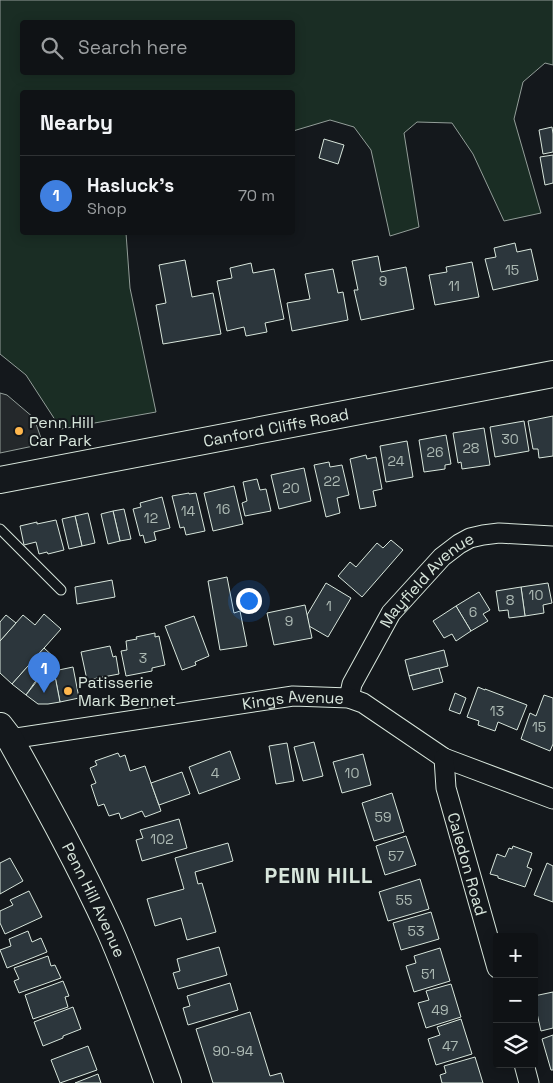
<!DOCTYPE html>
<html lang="en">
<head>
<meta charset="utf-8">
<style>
  body { margin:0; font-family:"Space Grotesk",sans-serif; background:#1d2022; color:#f1f3f6 }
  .controls { position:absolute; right:15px; bottom:15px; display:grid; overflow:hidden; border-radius:5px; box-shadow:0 2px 12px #0003 }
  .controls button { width:45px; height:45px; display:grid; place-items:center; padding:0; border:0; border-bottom:1px solid #2f3234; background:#0f1215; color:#f1f3f6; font:25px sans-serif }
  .you { position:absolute; left:248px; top:600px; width:18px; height:18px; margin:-12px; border:4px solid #fff; border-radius:50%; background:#1a73e8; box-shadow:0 0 0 8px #1a73e833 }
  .badge { display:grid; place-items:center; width:32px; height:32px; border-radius:50%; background:#1a73e8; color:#fff; font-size:16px; font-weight:700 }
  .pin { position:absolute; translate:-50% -41px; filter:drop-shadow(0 1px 2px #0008) }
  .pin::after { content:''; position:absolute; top:26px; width:18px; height:15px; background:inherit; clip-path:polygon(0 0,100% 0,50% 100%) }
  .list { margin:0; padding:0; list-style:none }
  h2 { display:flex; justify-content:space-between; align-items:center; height:65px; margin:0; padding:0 20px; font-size:21px }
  h2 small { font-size:16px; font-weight:400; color:#9b9ea0 }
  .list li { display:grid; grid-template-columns:32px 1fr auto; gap:15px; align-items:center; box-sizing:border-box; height:80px; padding:0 20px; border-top:1px solid #2f3234 }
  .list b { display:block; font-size:19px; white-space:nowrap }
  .list p { margin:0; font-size:16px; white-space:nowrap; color:#9b9ea0 }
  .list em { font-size:16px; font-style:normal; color:#9b9ea0 }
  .icon { flex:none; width:28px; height:28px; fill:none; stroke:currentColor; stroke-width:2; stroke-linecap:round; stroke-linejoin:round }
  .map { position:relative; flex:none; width:553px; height:1083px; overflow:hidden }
  .search { position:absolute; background:#0f1215; box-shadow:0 2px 12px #0003; left:20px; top:20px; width:275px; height:55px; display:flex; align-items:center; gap:12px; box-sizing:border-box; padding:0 18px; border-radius:5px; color:#9b9ea0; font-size:19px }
  .panel { position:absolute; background:#0f1215; box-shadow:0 2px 12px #0003; left:20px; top:90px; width:275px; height:145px; border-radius:5px }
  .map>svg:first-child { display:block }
  .green { fill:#1a2d24; stroke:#939e99; fill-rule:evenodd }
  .parking { fill:#24282b; stroke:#939e99 }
  .building { fill:#2c363c; stroke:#d8e6dc }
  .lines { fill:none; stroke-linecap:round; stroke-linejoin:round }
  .lane-casing { stroke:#d8e6dc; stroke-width:11 }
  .street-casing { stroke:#d8e6dc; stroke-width:21 }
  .secondary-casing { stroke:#d8e6dc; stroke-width:28 }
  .lane { stroke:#14181c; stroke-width:9 }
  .street { stroke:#14181c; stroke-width:19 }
  .secondary { stroke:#14181c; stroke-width:26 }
  .poi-dot { fill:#ffb74d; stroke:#14181c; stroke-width:2 }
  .labels { text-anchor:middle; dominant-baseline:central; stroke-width:4; stroke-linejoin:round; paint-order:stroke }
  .number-label { font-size:14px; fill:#adbab4 }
  .poi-label { font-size:16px; fill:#d8e6dc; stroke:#14181c; text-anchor:start }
  .street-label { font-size:16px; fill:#d8e6dc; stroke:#14181c }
  .district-label { font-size:21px; font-weight:bold; letter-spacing:1px; fill:#d8e6dc; stroke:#14181c }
</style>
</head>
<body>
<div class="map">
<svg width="553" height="1083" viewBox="0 0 553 1083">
  <rect width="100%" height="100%" fill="#14181c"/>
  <path class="green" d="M0,0H553V65L545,63L523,82L514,119L541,213L504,221L473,154L452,123L417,122L404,133L419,227L390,236L371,150L354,127L330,120L293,131L292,92H22V232L126,233L130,288L156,412L61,429L26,375L0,354ZM22,22H292V72H22Z"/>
  <path class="parking" d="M0,393L7,395L34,418L43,444L0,453Z"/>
  <g class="building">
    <path d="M552,127L553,134V152L543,154L539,130Z"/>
    <path d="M324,139L344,145L338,164L319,158Z"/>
    <path d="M553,155V183L545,185L540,157Z"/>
    <path d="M515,243L517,252L531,249L538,280L493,290L485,259L496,257L494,248Z"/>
    <path d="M378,256L381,272L406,267L414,309L361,320L354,290H358L352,261Z"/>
    <path d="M185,260L192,297L213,293L221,334L163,344L156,305L166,303L159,265Z"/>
    <path d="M472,262L479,297L435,305L429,275L447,272L446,267Z"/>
    <path d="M251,263L253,273L274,269L284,319L265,323L267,332L246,336L244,327L227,331L217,281L232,278L230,268Z"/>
    <path d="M333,269L338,293L343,292L348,320L292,331L287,303L310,299L305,274Z"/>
    <path d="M553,416V456L539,458L538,449H533L528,421Z"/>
    <path d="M524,421L529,451L495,457L490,427Z"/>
    <path d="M484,428L490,465L462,469L461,462L458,463L453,433Z"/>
    <path d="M446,435L451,464L445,465V469L424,472L419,440Z"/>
    <path d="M407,441L413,477L386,482L380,446Z"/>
    <path d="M366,455L367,459L376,457L382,489L373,491L376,506L360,509L350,459Z"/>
    <path d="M329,462L330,467L342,465L349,495L337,498L340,513L326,517L314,465Z"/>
    <path d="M304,468L311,501L279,509L271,475Z"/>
    <path d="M257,479L260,490L266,489L271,511L245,516L242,503L247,501L243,482Z"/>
    <path d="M234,486L243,524L213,531L204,493Z"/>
    <path d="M189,493V494L196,493L205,531L186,535L184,527L180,528L172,496Z"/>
    <path d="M162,497L170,528L154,532L156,540L145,543L143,535L140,536L133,509L141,507L140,503Z"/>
    <path d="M124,509L131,539L120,541L113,511Z"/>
    <path d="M113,511L120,541L108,544L101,514Z"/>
    <path d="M88,513L95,543L82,546L75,516Z"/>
    <path d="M75,516L82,546L69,549L62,519Z"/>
    <path d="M56,520L64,550L48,554L47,552L39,554L36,542L24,545L20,526L37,522V524Z"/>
    <path d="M391,540L403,550L362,597L338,576L350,562L356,567L377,543L383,548Z"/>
    <path d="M227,577L234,613L240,611L247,646L220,650L208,581Z"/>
    <path d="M112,580L115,597L77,604L75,587Z"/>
    <path d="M326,583L351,598L328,637L309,626L307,615Z"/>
    <path d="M548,583L552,603L543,605L544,613L525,616L521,587Z"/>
    <path d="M521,587L525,616L509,618L508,610L499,611L496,591Z"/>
    <path d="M479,592L490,610L483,614L488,621L471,631L456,606Z"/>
    <path d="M305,605L312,638L274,645L267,613Z"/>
    <path d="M456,606L471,631L456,641L452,634L444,638L433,621Z"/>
    <path d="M44,614L61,629L12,684L0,673V641L23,615L35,625Z"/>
    <path d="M6,615L16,623L0,641V622Z"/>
    <path d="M194,616L209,656L195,662L196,665L182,670L165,626Z"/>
    <path d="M155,633V637L159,636L165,665L152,668V671L126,676L121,651L127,650L126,641L137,639L136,637Z"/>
    <path d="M110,646L113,657L116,656L119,674L87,680L81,652Z"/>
    <path d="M44,648L56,659L35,682L26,695L12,684Z"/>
    <path d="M444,650L448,666L409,676L405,660Z"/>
    <path d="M73,667L79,698L60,702L54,671Z"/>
    <path d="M439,668L443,682L413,690L409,676Z"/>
    <path d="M54,671L60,702L48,704H38L26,695L44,672Z"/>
    <path d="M478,687L485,690V689L527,705L517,730L498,722L495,731L478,725L479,721L467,717Z"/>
    <path d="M455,693L466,698L460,714L449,710Z"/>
    <path d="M544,695L553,698V744L550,751L521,739L530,713L536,716Z"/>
    <path d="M314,742L323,776L303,781L294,747Z"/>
    <path d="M287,743L294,781L276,784L269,746Z"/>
    <path d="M230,751L240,779L199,794L189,767Z"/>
    <path d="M118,753L120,757L125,755L130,771L145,766L161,811L145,817L142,811L121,819L119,813L109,816L104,804L98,806L91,785L96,783L90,768L97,765L95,761Z"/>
    <path d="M363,754L371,785L342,793L333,762Z"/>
    <path d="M182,772L190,794L159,805L151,783Z"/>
    <path d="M392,793L404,832L374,841L362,803Z"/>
    <path d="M179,819L187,848L142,861L136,840L143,838L140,830Z"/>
    <path d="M406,836L416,865L385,875L376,846Z"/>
    <path d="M228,843L233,861L195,872L198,884L202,883L216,932L187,940L181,918L155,926L147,899L184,889L175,858Z"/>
    <path d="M513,846L532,853L527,867L532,869L525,887L498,878V876L490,874L497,854L505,857L509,848L512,849Z"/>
    <path d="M10,858L23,881L0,894V863Z"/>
    <path d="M547,863L553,866V902L534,895Z"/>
    <path d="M420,879L429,909L388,921L379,892Z"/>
    <path d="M29,891L42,917L5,934L0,923V911L13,905L10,900Z"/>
    <path d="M431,912L439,939L401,950L393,923Z"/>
    <path d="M28,931L32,942L41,938L47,952L7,968L0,950L11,946L9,939Z"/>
    <path d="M219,947L227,975L178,989L173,973L180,971L177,959Z"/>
    <path d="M440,948L450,981L414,992L406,966L416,963L414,956Z"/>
    <path d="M48,956L51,966L55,965L61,978L19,993L14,981L19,979L14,968Z"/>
    <path d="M63,981L69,996L65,997L68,1007L33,1019L25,995Z"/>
    <path d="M230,983L238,1010L188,1025L183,1008L190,1006L187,996Z"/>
    <path d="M451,984L461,1017L426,1028L418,1003L429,1000L426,991Z"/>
    <path d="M553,992V1028L541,1031L536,1009H534V996Z"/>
    <path d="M73,1007L81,1029L63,1036V1038L43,1046L34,1022Z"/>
    <path d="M250,1012L270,1076L281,1073L284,1083H213L196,1029Z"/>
    <path d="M461,1019L472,1054L436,1065L428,1039L440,1035L437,1027Z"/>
    <path d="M553,1035V1070H551L542,1039Z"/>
    <path d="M88,1046L97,1070L60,1083L51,1060Z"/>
    <path d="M475,1057L483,1083H442L440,1075L446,1073L444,1066Z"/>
    <path d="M98,1074L101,1083H75Z"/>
  </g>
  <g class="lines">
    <g class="lane-casing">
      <path id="lane" d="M0,529L61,590"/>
    </g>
    <g class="street-casing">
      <g id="street">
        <path id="s1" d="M349,698L352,684L391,613L442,557L459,544L470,538L483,535L499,533L553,536"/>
        <path id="s2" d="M10,739L293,696L349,698L363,703L444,758L553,799"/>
        <path id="s3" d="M444,758L446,788L497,968"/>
        <path d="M524,1064L529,1083"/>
      </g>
    </g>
    <g class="secondary-casing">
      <g id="secondary">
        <path id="s4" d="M0,480L553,374"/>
        <path id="s5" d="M0,726L10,739C45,802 80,865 110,931C132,981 150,1032 168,1083"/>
      </g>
    </g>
    <use href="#lane" class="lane"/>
    <use href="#street" class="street"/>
    <use href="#secondary" class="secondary"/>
  </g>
  <g class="poi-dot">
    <circle cx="19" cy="431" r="5"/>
    <circle cx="68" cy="691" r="5"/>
  </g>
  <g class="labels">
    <g class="number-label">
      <text x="512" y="270">15</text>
      <text x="383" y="281">9</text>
      <text x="454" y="286">11</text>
      <text x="510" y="439">30</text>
      <text x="471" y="448">28</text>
      <text x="435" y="452">26</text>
      <text x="396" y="461">24</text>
      <text x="332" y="481">22</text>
      <text x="291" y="488">20</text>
      <text x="223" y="509">16</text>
      <text x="188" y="511">14</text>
      <text x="151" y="518">12</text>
      <text x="536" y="595">10</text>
      <text x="510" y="600">8</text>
      <text x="329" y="606">1</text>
      <text x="473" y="612">6</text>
      <text x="289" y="621">9</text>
      <text x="143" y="658">3</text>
      <text x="497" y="711">13</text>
      <text x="539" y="727">15</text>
      <text x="215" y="773">4</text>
      <text x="352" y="773">10</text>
      <text x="383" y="817">59</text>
      <text x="162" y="839">102</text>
      <text x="396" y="856">57</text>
      <text x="404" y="900">55</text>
      <text x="416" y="931">53</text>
      <text x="428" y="974">51</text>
      <text x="440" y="1010">49</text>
      <text x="450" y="1046">47</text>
      <text x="233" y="1051">90-94</text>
    </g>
    <g class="poi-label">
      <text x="29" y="422">Penn Hill<tspan x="29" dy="18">Car Park</tspan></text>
      <text x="78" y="682">Patisserie<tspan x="78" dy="18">Mark Bennet</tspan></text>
    </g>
    <g class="street-label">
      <text stroke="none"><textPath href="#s4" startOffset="281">Canford Cliffs Road</textPath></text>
      <text stroke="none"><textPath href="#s1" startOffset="144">Mayfield Avenue</textPath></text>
      <text stroke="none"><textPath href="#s2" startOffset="286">Kings Avenue</textPath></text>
      <text stroke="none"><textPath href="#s3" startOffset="109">Caledon Road</textPath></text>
      <text stroke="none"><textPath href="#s5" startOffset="198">Penn Hill Avenue</textPath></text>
    </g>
    <g class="district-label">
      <text x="319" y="875">PENN HILL</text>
    </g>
  </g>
</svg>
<div class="controls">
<button>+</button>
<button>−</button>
<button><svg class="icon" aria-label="layers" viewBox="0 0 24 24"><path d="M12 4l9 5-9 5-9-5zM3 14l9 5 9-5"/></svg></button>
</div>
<div class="you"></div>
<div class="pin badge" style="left:44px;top:693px;background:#3f7fe0">1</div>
<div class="search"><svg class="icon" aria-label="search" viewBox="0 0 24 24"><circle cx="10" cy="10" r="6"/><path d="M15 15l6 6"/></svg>Search here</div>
<section class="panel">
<h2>Nearby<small></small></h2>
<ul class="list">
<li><span class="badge" style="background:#3f7fe0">1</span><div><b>Hasluck's</b><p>Shop</p></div><em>70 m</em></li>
</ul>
</section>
</div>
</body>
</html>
